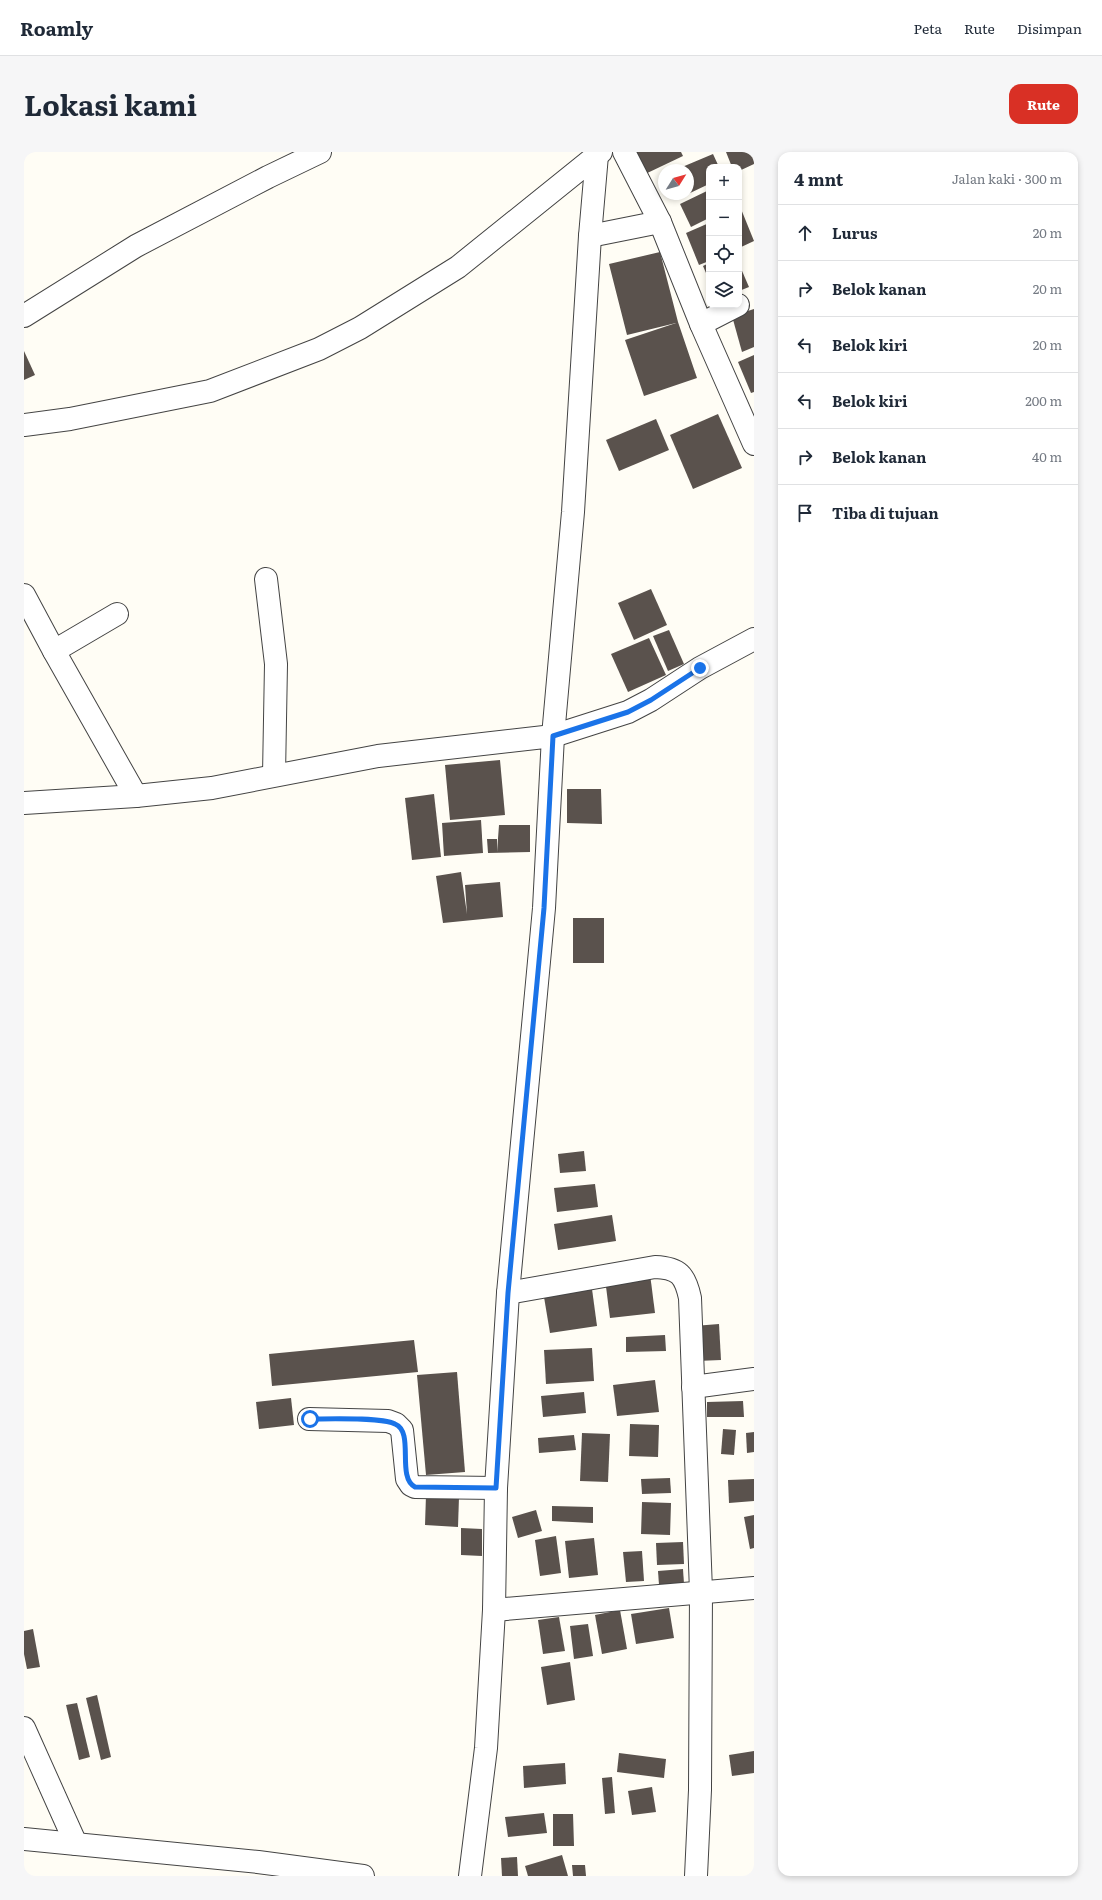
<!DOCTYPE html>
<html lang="id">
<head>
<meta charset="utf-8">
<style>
  body { margin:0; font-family:Literata,serif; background:#f6f6f7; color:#1f2937 }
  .controls { position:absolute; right:12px; top:12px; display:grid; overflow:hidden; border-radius:8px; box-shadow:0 2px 6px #0003 }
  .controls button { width:36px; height:36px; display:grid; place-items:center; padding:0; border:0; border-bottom:1px solid #e0e1e3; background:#fff; color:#1f2937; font:20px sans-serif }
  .compass { position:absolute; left:634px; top:12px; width:36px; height:36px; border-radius:50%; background:#fff; box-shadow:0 2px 6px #0003; rotate:53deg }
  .stop { position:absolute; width:12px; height:12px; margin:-9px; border:3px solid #1a73e8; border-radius:50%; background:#fff }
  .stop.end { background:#1a73e8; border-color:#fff; box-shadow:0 1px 4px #0008 }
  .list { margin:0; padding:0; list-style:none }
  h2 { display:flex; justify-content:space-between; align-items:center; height:52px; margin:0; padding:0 16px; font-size:17px }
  h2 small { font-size:13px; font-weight:400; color:#747a83 }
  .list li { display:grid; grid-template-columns:26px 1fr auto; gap:12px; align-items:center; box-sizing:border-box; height:56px; padding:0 16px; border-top:1px solid #e0e1e3 }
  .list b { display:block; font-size:15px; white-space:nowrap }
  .list em { font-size:13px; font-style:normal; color:#747a83 }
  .icon { flex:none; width:22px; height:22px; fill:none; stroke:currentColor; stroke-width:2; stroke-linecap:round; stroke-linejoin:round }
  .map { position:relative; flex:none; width:730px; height:1724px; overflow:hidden; border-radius:12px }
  header { display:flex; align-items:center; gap:24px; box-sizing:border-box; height:56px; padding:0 20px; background:#fff; border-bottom:1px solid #e0e1e3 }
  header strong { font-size:19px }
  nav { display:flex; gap:22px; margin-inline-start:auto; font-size:14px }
  .intro { display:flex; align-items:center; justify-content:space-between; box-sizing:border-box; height:96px; padding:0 24px }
  h1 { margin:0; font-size:28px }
  .button { padding:10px 18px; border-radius:12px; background:#d93025; color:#fff; font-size:14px; font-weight:700 }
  main { display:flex; gap:24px; padding:0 24px }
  aside { flex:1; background:#fff; border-radius:12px; box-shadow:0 2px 6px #0003 }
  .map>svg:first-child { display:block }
  .building { fill:#5a524d }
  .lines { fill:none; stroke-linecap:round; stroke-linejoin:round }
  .minor-casing { stroke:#444; stroke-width:24 }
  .minor { stroke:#fff; stroke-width:22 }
  .route { stroke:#1a73e8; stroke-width:5 }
</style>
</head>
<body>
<header>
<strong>Roamly</strong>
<nav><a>Peta</a><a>Rute</a><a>Disimpan</a></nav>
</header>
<div class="intro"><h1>Lokasi kami</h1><a class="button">Rute</a></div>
<main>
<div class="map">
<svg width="730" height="1724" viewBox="0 0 730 1724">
  <rect width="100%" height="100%" fill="#fffdf5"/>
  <g class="building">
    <path d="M605,0H657L659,4L617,24Z"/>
    <path d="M702,0H730V12L715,19V15H708Z"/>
    <path d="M689,2L695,15H685V32L664,42V18H651Z"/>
    <path d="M685,38V66L667,75L656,52Z"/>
    <path d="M717,57L730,89L715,96V58Z"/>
    <path d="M685,71V109L675,113L662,81Z"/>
    <path d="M636,100L654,170L673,226L620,244L601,188L652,171L603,183L585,112Z"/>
    <path d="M685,111V128L679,114Z"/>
    <path d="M715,112L725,135L715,139Z"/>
    <path d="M730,157V195L718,200L708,164Z"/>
    <path d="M0,199L11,223L0,228Z"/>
    <path d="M730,203V240L727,241L714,210Z"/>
    <path d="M694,262L718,316L669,337L646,283Z"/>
    <path d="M632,267L645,298L595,319L582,288Z"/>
    <path d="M627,437L643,473L610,488L594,451Z"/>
    <path d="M645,478L660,512L644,519L629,484Z"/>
    <path d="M625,486L642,523L604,540L587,502Z"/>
    <path d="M476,608L481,663L426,668L421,613Z"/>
    <path d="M543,637H577L578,672L543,671Z"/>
    <path d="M410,642L417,705L388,708L381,646Z"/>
    <path d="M457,668L459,701L420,704L418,671Z"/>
    <path d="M475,673H506V700L464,701L463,687H473V700Z"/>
    <path d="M437,720L443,762L441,733L476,730L479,765L419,771L412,724Z"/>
    <rect x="549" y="766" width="31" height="45"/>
    <path d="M560,999L562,1019L536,1021L534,1002Z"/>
    <path d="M571,1032L574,1055L533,1060L530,1036Z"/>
    <path d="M588,1063L592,1089L534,1098L530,1072Z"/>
    <path d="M626,1122L631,1161L586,1166L581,1127Z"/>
    <path d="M568,1137L573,1174L526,1181L520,1145Z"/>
    <path d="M695,1172L697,1208L673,1209L670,1174Z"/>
    <path d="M641,1183L642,1199L602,1200V1185Z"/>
    <path d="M390,1188L394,1220L248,1234L245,1202Z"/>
    <path d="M568,1196L570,1229L522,1232L520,1198Z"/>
    <path d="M433,1220L441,1320L402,1323L393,1223Z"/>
    <path d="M631,1228L635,1260L593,1264L589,1233Z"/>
    <path d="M560,1240L562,1261L519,1265L517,1244Z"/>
    <path d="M267,1246L270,1273L235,1277L232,1250Z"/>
    <path d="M719,1249L720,1265H683V1250Z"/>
    <path d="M606,1272L635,1273L634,1305L605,1304Z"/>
    <path d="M699,1277L712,1278L710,1303L697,1302Z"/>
    <path d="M730,1280V1300L723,1301L722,1281Z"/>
    <path d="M558,1281L586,1282L584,1330L556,1329Z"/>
    <path d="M550,1283L552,1298L515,1301L514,1286Z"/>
    <path d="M646,1326L647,1341L618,1342L617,1327Z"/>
    <path d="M730,1327V1349L705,1351L704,1328Z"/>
    <path d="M402,1343L435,1345L434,1375L401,1373Z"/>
    <path d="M618,1350L647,1351L646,1383L617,1382Z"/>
    <path d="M528,1354L569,1355V1371L528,1369Z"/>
    <path d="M512,1358L518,1379L494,1386L488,1365Z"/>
    <path d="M730,1363V1396L726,1397L720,1365Z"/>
    <path d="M437,1376L458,1377V1404L437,1403Z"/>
    <path d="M532,1384L537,1421L516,1424L511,1388Z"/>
    <path d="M570,1386L574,1423L545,1426L541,1389Z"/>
    <path d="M659,1390L660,1412L633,1413L632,1391Z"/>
    <path d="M618,1399L620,1429L602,1430L599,1400Z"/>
    <path d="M659,1417L660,1432L635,1433L634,1419Z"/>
    <path d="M645,1456L650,1486L612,1492L607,1462Z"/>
    <path d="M596,1458L603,1497L578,1502L571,1463Z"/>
    <path d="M535,1465L541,1499L519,1502L514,1468Z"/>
    <path d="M564,1472L569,1504L550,1507L546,1474Z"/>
    <path d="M9,1477L16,1515L3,1517L0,1502V1479Z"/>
    <path d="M546,1510L551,1548L523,1553L517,1515Z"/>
    <path d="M73,1543L87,1605L77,1608L62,1546Z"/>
    <path d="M53,1551L66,1605L55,1608L42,1553Z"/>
    <path d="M730,1599V1621L708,1624L705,1603Z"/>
    <path d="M595,1601L642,1607L640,1626L593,1620Z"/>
    <path d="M541,1611L542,1632L500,1636L499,1614Z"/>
    <path d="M588,1625L591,1661L581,1662L578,1626Z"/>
    <path d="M628,1635L632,1660L608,1663L604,1639Z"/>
    <path d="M520,1661L523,1681L484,1685L481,1665Z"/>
    <path d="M529,1662H549L550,1694H529Z"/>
    <path d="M538,1703L544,1724H504L501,1714Z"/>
    <path d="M493,1705L494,1724H478L477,1706Z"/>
    <path d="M548,1713H561L562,1724H549Z"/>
  </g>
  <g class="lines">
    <g class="minor-casing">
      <g id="minor">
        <path d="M600,0L636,70L677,172L730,292"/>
        <path d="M573,3L566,84L549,360L529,584L604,560L627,548L676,516L730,487"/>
        <path d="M566,84L636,70"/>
        <path d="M0,164L112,94L244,25L296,0"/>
        <path d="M677,172L714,153"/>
        <path d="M0,273L46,267L186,239L295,197L336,176L434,115L577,0"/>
        <path d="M242,427L252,512L250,623"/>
        <path d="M0,443L30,499L112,644"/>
        <path d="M30,499L93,462"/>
        <path d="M0,651L112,644L188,636L354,604L529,584L520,756L484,1141L472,1336L470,1458L462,1596L446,1724"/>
        <path d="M484,1141L631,1115C655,1116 661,1123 666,1146L677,1439L676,1638L672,1724"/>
        <path d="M669,1235L730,1227"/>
        <path d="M285,1267L364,1269L372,1272L378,1278L383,1327L387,1333L391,1335L472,1336"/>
        <path d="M470,1458L730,1436"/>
        <path d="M0,1576L52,1692"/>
        <path d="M0,1687L234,1710L339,1724"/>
      </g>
    </g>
    <use href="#minor" class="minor"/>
  </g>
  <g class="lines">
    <path class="route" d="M286,1267C304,1267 357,1265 371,1272C391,1280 372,1325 391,1335L472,1336L484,1141L520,756L529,584L604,560L627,548L676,516"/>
  </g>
</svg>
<div class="controls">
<button>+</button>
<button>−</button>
<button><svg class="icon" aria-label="locate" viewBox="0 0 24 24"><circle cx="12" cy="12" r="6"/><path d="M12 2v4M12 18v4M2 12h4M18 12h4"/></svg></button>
<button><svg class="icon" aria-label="layers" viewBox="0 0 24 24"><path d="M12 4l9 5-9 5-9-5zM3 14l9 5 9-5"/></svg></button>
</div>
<svg class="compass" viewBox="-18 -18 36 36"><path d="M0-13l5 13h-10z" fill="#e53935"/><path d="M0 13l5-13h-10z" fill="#747a83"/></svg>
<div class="stop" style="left:286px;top:1267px"></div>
<div class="stop end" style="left:676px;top:516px"></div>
</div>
<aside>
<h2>4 mnt<small>Jalan kaki · 300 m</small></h2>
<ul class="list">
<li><svg class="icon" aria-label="ahead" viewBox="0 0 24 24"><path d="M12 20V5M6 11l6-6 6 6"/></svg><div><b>Lurus</b></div><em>20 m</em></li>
<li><svg class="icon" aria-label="right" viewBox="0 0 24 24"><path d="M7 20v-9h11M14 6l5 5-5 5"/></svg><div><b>Belok kanan</b></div><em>20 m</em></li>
<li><svg class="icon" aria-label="left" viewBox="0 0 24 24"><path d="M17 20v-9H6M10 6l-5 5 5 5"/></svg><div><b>Belok kiri</b></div><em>20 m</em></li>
<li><svg class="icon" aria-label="left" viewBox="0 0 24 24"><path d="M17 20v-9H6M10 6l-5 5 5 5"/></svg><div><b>Belok kiri</b></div><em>200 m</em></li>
<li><svg class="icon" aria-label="right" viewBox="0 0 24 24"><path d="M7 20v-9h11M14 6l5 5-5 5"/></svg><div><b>Belok kanan</b></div><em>40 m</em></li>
<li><svg class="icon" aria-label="arrive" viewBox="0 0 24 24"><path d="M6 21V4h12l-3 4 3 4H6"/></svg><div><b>Tiba di tujuan</b></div></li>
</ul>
</aside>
</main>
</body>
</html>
